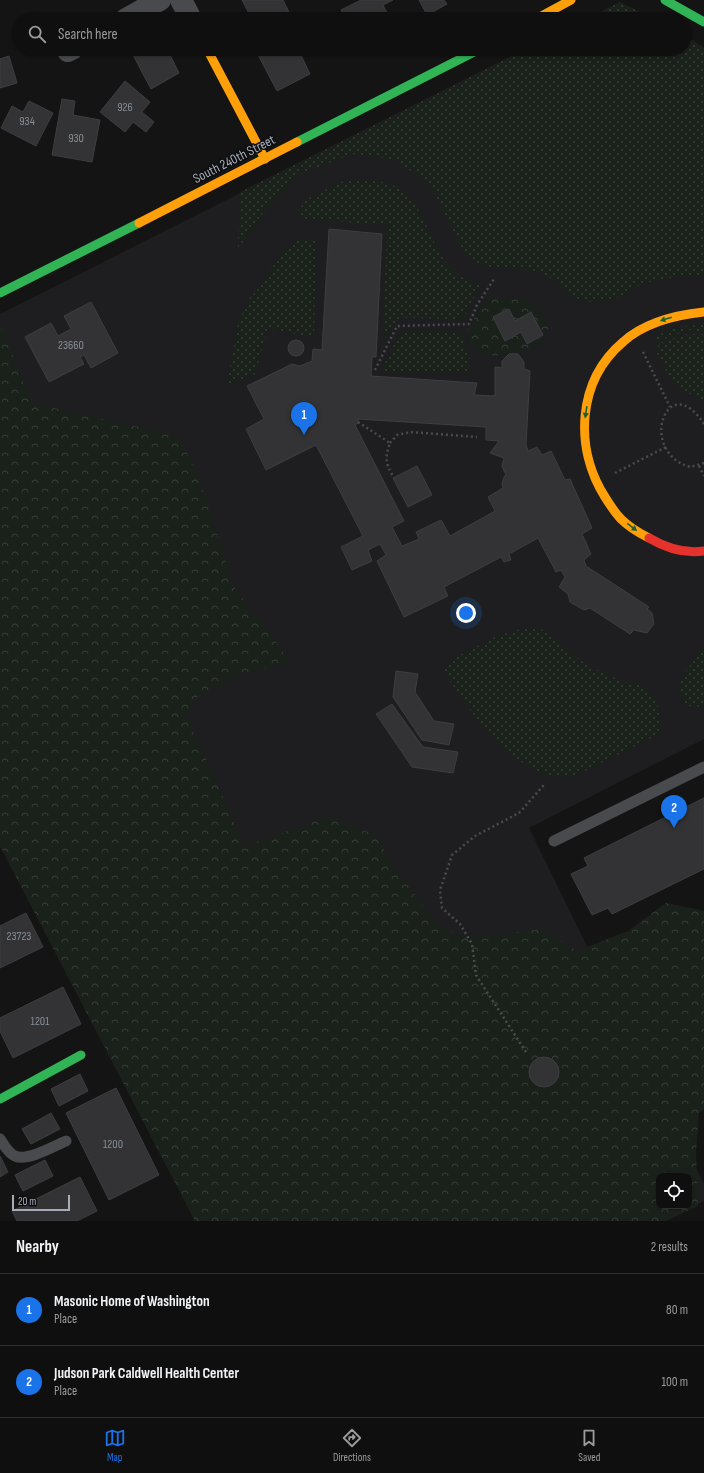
<!DOCTYPE html>
<html lang="en">
<head>
<meta charset="utf-8">
<style>
  body { margin:0; font-family:"Sofia Sans Condensed",sans-serif; background:#1d1d1d; color:#f1f3f6 }
  .controls { position:absolute; right:12px; bottom:12px; display:grid; overflow:hidden; border-radius:8px; box-shadow:0 1px 3px #0004 }
  .controls button { width:36px; height:36px; display:grid; place-items:center; padding:0; border:0; border-bottom:1px solid #2f2f2f; background:#0f0f0f; color:#f1f3f6; font:20px sans-serif }
  .scale { position:absolute; left:12px; bottom:10px; width:58px; box-sizing:border-box; padding-left:4px; border:2px solid #a3acb7; border-top:0; font-size:11px; line-height:14px; white-space:nowrap; color:#a3acb7; -webkit-text-stroke:3px #0e0e10; paint-order:stroke }
  .you { position:absolute; left:466px; top:613px; width:14px; height:14px; margin:-10px; border:3px solid #fff; border-radius:50%; background:#1a73e8; box-shadow:0 0 0 6px #1a73e833 }
  .badge { display:grid; place-items:center; width:26px; height:26px; border-radius:50%; background:#1a73e8; color:#fff; font-size:13px; font-weight:700 }
  .pin { position:absolute; translate:-50% -33px; filter:drop-shadow(0 1px 2px #0008) }
  .pin::after { content:''; position:absolute; top:21px; width:14px; height:12px; background:inherit; clip-path:polygon(0 0,100% 0,50% 100%) }
  .list { margin:0; padding:0; list-style:none }
  h2 { display:flex; justify-content:space-between; align-items:center; height:52px; margin:0; padding:0 16px; font-size:17px }
  h2 small { font-size:13px; font-weight:400; color:#9b9c9e }
  .list li { display:grid; grid-template-columns:26px 1fr auto; gap:12px; align-items:center; box-sizing:border-box; height:72px; padding:0 16px; border-top:1px solid #2f2f2f }
  .list b { display:block; font-size:15px; white-space:nowrap }
  .list p { margin:0; font-size:13px; white-space:nowrap; color:#9b9c9e }
  .list em { font-size:13px; font-style:normal; color:#9b9c9e }
  .icon { flex:none; width:22px; height:22px; fill:none; stroke:currentColor; stroke-width:2; stroke-linecap:round; stroke-linejoin:round }
  .map { position:relative; flex:none; width:704px; height:1221px; overflow:hidden }
  .search { position:absolute; background:#0f0f0f; box-shadow:0 1px 3px #0004; left:12px; right:12px; top:12px; height:44px; display:flex; align-items:center; gap:10px; box-sizing:border-box; padding:0 14px; border-radius:22px; color:#9b9c9e; font-size:15px }
  .sheet { height:196px; background:#0f0f0f }
  nav { display:flex; justify-content:space-around; align-items:center; box-sizing:border-box; height:56px; border-top:1px solid #2f2f2f; background:#0f0f0f; font-size:11px; color:#9b9c9e }
  nav a { display:grid; justify-items:center; gap:2px }
  nav .on { color:#1a73e8 }
  .map>svg:first-child { display:block }
  .built { fill:#1e1e20; fill-rule:evenodd }
  .grass { fill:url(#grass-dots) }
  .forest { fill:url(#forest-crowns); fill-rule:evenodd }
  .building { fill:#333335; stroke:#3c3e41; fill-rule:evenodd }
  .lines { fill:none; stroke-linecap:round; stroke-linejoin:round }
  .path { stroke:#494b4f; stroke-width:2.5; stroke-dasharray:2 3; stroke-linecap:butt }
  .lane { stroke:#484a4d; stroke-width:11 }
  .street { stroke:#484a4d; stroke-width:22 }
  .fast { stroke:#30b455; stroke-width:9 }
  .slow { stroke:#ff9f0a; stroke-width:9 }
  .jam { stroke:#e5322d; stroke-width:9 }
  .oneway { fill:#1f6132 }
  .labels { text-anchor:middle; dominant-baseline:central; stroke-width:3; stroke-linejoin:round; paint-order:stroke }
  .number-label { font-size:12px; fill:#878e96 }
  .street-label { font-size:14px; fill:#a3acb7; stroke:#0e0e10 }
</style>
</head>
<body>
<div class="map">
<svg width="704" height="1221" viewBox="0 0 704 1221">
  <defs>
    <pattern id="grass-dots" width="8" height="8" patternUnits="userSpaceOnUse"><rect width="8" height="8" fill="#1a211a"/><path d="M2 2h.1M6 6h.1" fill="none" stroke="#383f39" stroke-width="1.8" stroke-linecap="round"/></pattern>
    <pattern id="forest-crowns" width="20" height="18" patternUnits="userSpaceOnUse"><rect width="20" height="18" fill="#1a211a"/><path d="M2 6a3 3 0 1 1 6 0M12 15a3 3 0 1 1 6 0" fill="none" stroke="#383f39"/></pattern>
  </defs>
  <rect width="100%" height="100%" fill="#141414"/>
  <path class="built" d="M685,35L704,48V739L529,828L704,1184V1201L664,1221H195L0,846V314L526,49H685ZM659,1176H689V1206H659Z"/>
  <g class="grass">
    <path d="M620,2L654,19H586Z"/>
    <path d="M685,35L704,48V276L689,275L643,283L615,299L590,302L575,300L558,282L536,271L512,267L490,268L473,261L462,248L434,193L419,176L391,159L352,154L298,175L265,210L238,249L240,192L526,49H685Z"/>
    <path d="M371,179C378,182 388,183 395,186C436,209 426,271 480,285L466,314L458,319L399,318L383,341L387,225L303,219L298,211L307,199L340,182Z"/>
    <path d="M298,239L316,240L314,337C297,337 284,329 268,329L255,374L227,385L238,323L248,300L260,287L283,251Z"/>
    <path d="M704,324V332L688,330L657,342L656,336L673,328Z"/>
    <path d="M401,331H459L471,361L468,372L381,371Z"/>
    <path d="M686,334H704V400C672,387 671,381 656,351L659,343Z"/>
    <path d="M527,627L541,629L588,666L624,682L644,686L655,696L659,711L662,724L657,735C637,745 616,756 595,766C588,769 580,774 573,776C517,784 472,713 444,673L447,662L495,637Z"/>
    <path d="M704,647V705L694,708L686,704L679,689L683,675Z"/>
  </g>
  <g class="forest">
    <path d="M489,298C522,298 532,295 549,327L538,344L513,356L485,355L469,344L466,332L478,312Z"/>
    <path d="M0,324L32,403L178,436L197,473L234,587L292,663L240,674L196,698L186,715L245,846L331,816L374,835L437,927L468,938L543,929L577,951L628,931L666,903L704,911V1109L699,1113L696,1153L698,1206L666,1221H195L0,846ZM659,1176H689V1206H659Z"/>
  </g>
  <g class="building">
    <path d="M242,0H283L291,16L284,19H252Z"/>
    <path d="M361,0H393L383,5L390,19H346L341,10Z"/>
    <path d="M419,0H444L447,4L427,15Z"/>
    <path d="M140,49H167L179,73L151,89L132,53Z"/>
    <path d="M255,49H298L310,74L277,91Z"/>
    <path d="M9,56L17,83L0,88V59Z"/>
    <path d="M125,81L150,102L142,112L154,122L146,132L133,122L125,132L100,112Z"/>
    <path d="M62,99L75,101L73,115L100,120L92,162L52,155Z"/>
    <path d="M29,101L53,113L36,146L1,128L12,106L23,112Z"/>
    <path d="M329,229L382,234L376,357H372L371,376L477,383L474,395L495,396V367L502,368V361L509,354H518L524,362V369L530,371L526,445L528,451L537,447L542,455L551,451L565,480L570,479L592,528L582,534L591,554L584,560L586,566L649,607L647,609L652,613L654,624L647,633L634,630L630,634L590,608L584,610L570,602L568,594L559,587L565,577L561,570L556,572L538,538L509,554L511,560L504,562L501,557L444,587L448,596L404,617L377,561L386,555L380,544L368,550L372,561L352,570L341,547L363,536L316,445L266,470L246,429L264,419L247,386L292,364L300,366L312,361L313,349L322,350ZM358,419L486,427V440L499,441L490,453L504,458L502,466L506,475L504,477L502,484L503,488L488,497L495,511L450,536L441,520L416,532L419,539L402,546L392,527L404,521L355,425L358,423Z"/>
    <path d="M91,302L118,353L91,368L84,355L80,357L84,364L49,382L25,337L51,323L58,336L71,329L64,316Z"/>
    <path d="M509,309L515,321L531,312L543,335L527,344L521,332L505,341L493,317Z"/>
    <circle cx="296" cy="348" r="8"/>
    <path d="M417,466L432,495L408,507L393,478Z"/>
    <path d="M396,671L418,674L415,692L434,721L454,724L449,745L422,740L393,697Z"/>
    <path d="M392,704L423,747L458,752L453,773L412,767L376,714Z"/>
    <path d="M704,798V869L612,914L608,908L592,915L571,874L588,866L584,858Z"/>
    <path d="M26,913L43,947L0,968V926Z"/>
    <path d="M63,987L81,1024L13,1058L0,1031V1018Z"/>
    <circle cx="544" cy="1072" r="15"/>
    <path d="M80,1074L88,1091L59,1106L51,1089Z"/>
    <path d="M116,1088L159,1175L109,1200L66,1113Z"/>
    <path d="M51,1113L60,1129L31,1144L22,1129Z"/>
    <path d="M0,1156L8,1172L0,1177Z"/>
    <path d="M45,1160L53,1176L23,1191L15,1175Z"/>
    <path d="M80,1177L97,1211L77,1221H17L12,1211Z"/>
  </g>
  <g class="lines">
    <g class="path">
      <path d="M643,352L670,407"/>
      <path d="M375,370L397,326L469,324L477,305L494,279"/>
      <path d="M358,422L390,443C385,457 385,463 393,476"/>
      <path d="M704,424C667,367 637,452 690,467L704,463"/>
      <path d="M390,443L397,435L411,432L477,437"/>
      <path d="M699,466L704,476"/>
      <path d="M615,473L666,447"/>
      <path d="M526,1052L476,975L472,944L460,924L442,908L440,890L452,855L475,836L519,813L544,785"/>
    </g>
    <g class="lane">
      <path d="M554,841L704,767"/>
      <path d="M0,1139C4,1145 8,1153 15,1156C27,1162 54,1146 66,1141"/>
    </g>
    <g class="street">
      <path d="M181,0L191,19"/>
      <path d="M126,19L160,0"/>
      <path d="M68,51L72,49"/>
    </g>
    <g class="fast">
      <path d="M665,0L704,22"/>
      <path d="M297,142L480,49"/>
      <path d="M0,293L139,223"/>
      <path d="M0,1099L81,1055"/>
    </g>
    <g class="slow">
      <path d="M536,19L571,0"/>
      <path d="M207,49L265,159"/>
      <path d="M139,223L297,142"/>
      <path d="M649,538C639,533 629,527 621,519C615,513 610,505 605,497C574,448 577,381 623,342C645,322 675,315 704,312"/>
    </g>
    <path class="jam" d="M649,538C666,548 684,554 704,551"/>
  </g>
  <defs><path id="oneway-solid" d="M-6-.8H1V-3.2L6.5 0L1 3.2V.8H-6Z"/></defs>
  <g class="oneway">
    <use href="#oneway-solid" transform="translate(666 319) rotate(163)"/>
    <use href="#oneway-solid" transform="translate(586 412) rotate(99)"/>
    <use href="#oneway-solid" transform="translate(632 527) rotate(37)"/>
  </g>
  <g class="labels">
    <g class="number-label">
      <text x="125" y="107">926</text>
      <text x="27" y="121">934</text>
      <text x="76" y="138">930</text>
      <text x="71" y="345">23660</text>
      <text x="19" y="936">23723</text>
      <text x="40" y="1021">1201</text>
      <text x="113" y="1144">1200</text>
    </g>
    <g class="street-label">
      <text transform="translate(234 159) rotate(-27)">South 240th Street</text>
    </g>
  </g>
</svg>
<div class="controls">
<button><svg class="icon" aria-label="locate" viewBox="0 0 24 24"><circle cx="12" cy="12" r="6"/><path d="M12 2v4M12 18v4M2 12h4M18 12h4"/></svg></button>
</div>
<div class="scale">20 m</div>
<div class="you"></div>
<div class="pin badge" style="left:304px;top:435px">1</div>
<div class="pin badge" style="left:674px;top:828px">2</div>
<div class="search"><svg class="icon" aria-label="search" viewBox="0 0 24 24"><circle cx="10" cy="10" r="6"/><path d="M15 15l6 6"/></svg>Search here</div>
</div>
<section class="sheet">
<h2>Nearby<small>2 results</small></h2>
<ul class="list">
<li><span class="badge">1</span><div><b>Masonic Home of Washington</b><p>Place</p></div><em>80 m</em></li>
<li><span class="badge">2</span><div><b>Judson Park Caldwell Health Center</b><p>Place</p></div><em>100 m</em></li>
</ul>
</section>
<nav>
<a class="on"><svg class="icon" aria-label="map" viewBox="0 0 24 24"><path d="M3 6l6-2 6 2 6-2v14l-6 2-6-2-6 2zM9 4v14M15 6v14"/></svg>Map</a>
<a><svg class="icon" aria-label="directions" viewBox="0 0 24 24"><path d="M12 3l9 9-9 9-9-9zM9 14v-3h6M13 9l2 2-2 2"/></svg>Directions</a>
<a><svg class="icon" aria-label="saved" viewBox="0 0 24 24"><path d="M7 4h10v16l-5-4-5 4z"/></svg>Saved</a>
</nav>
</body>
</html>
